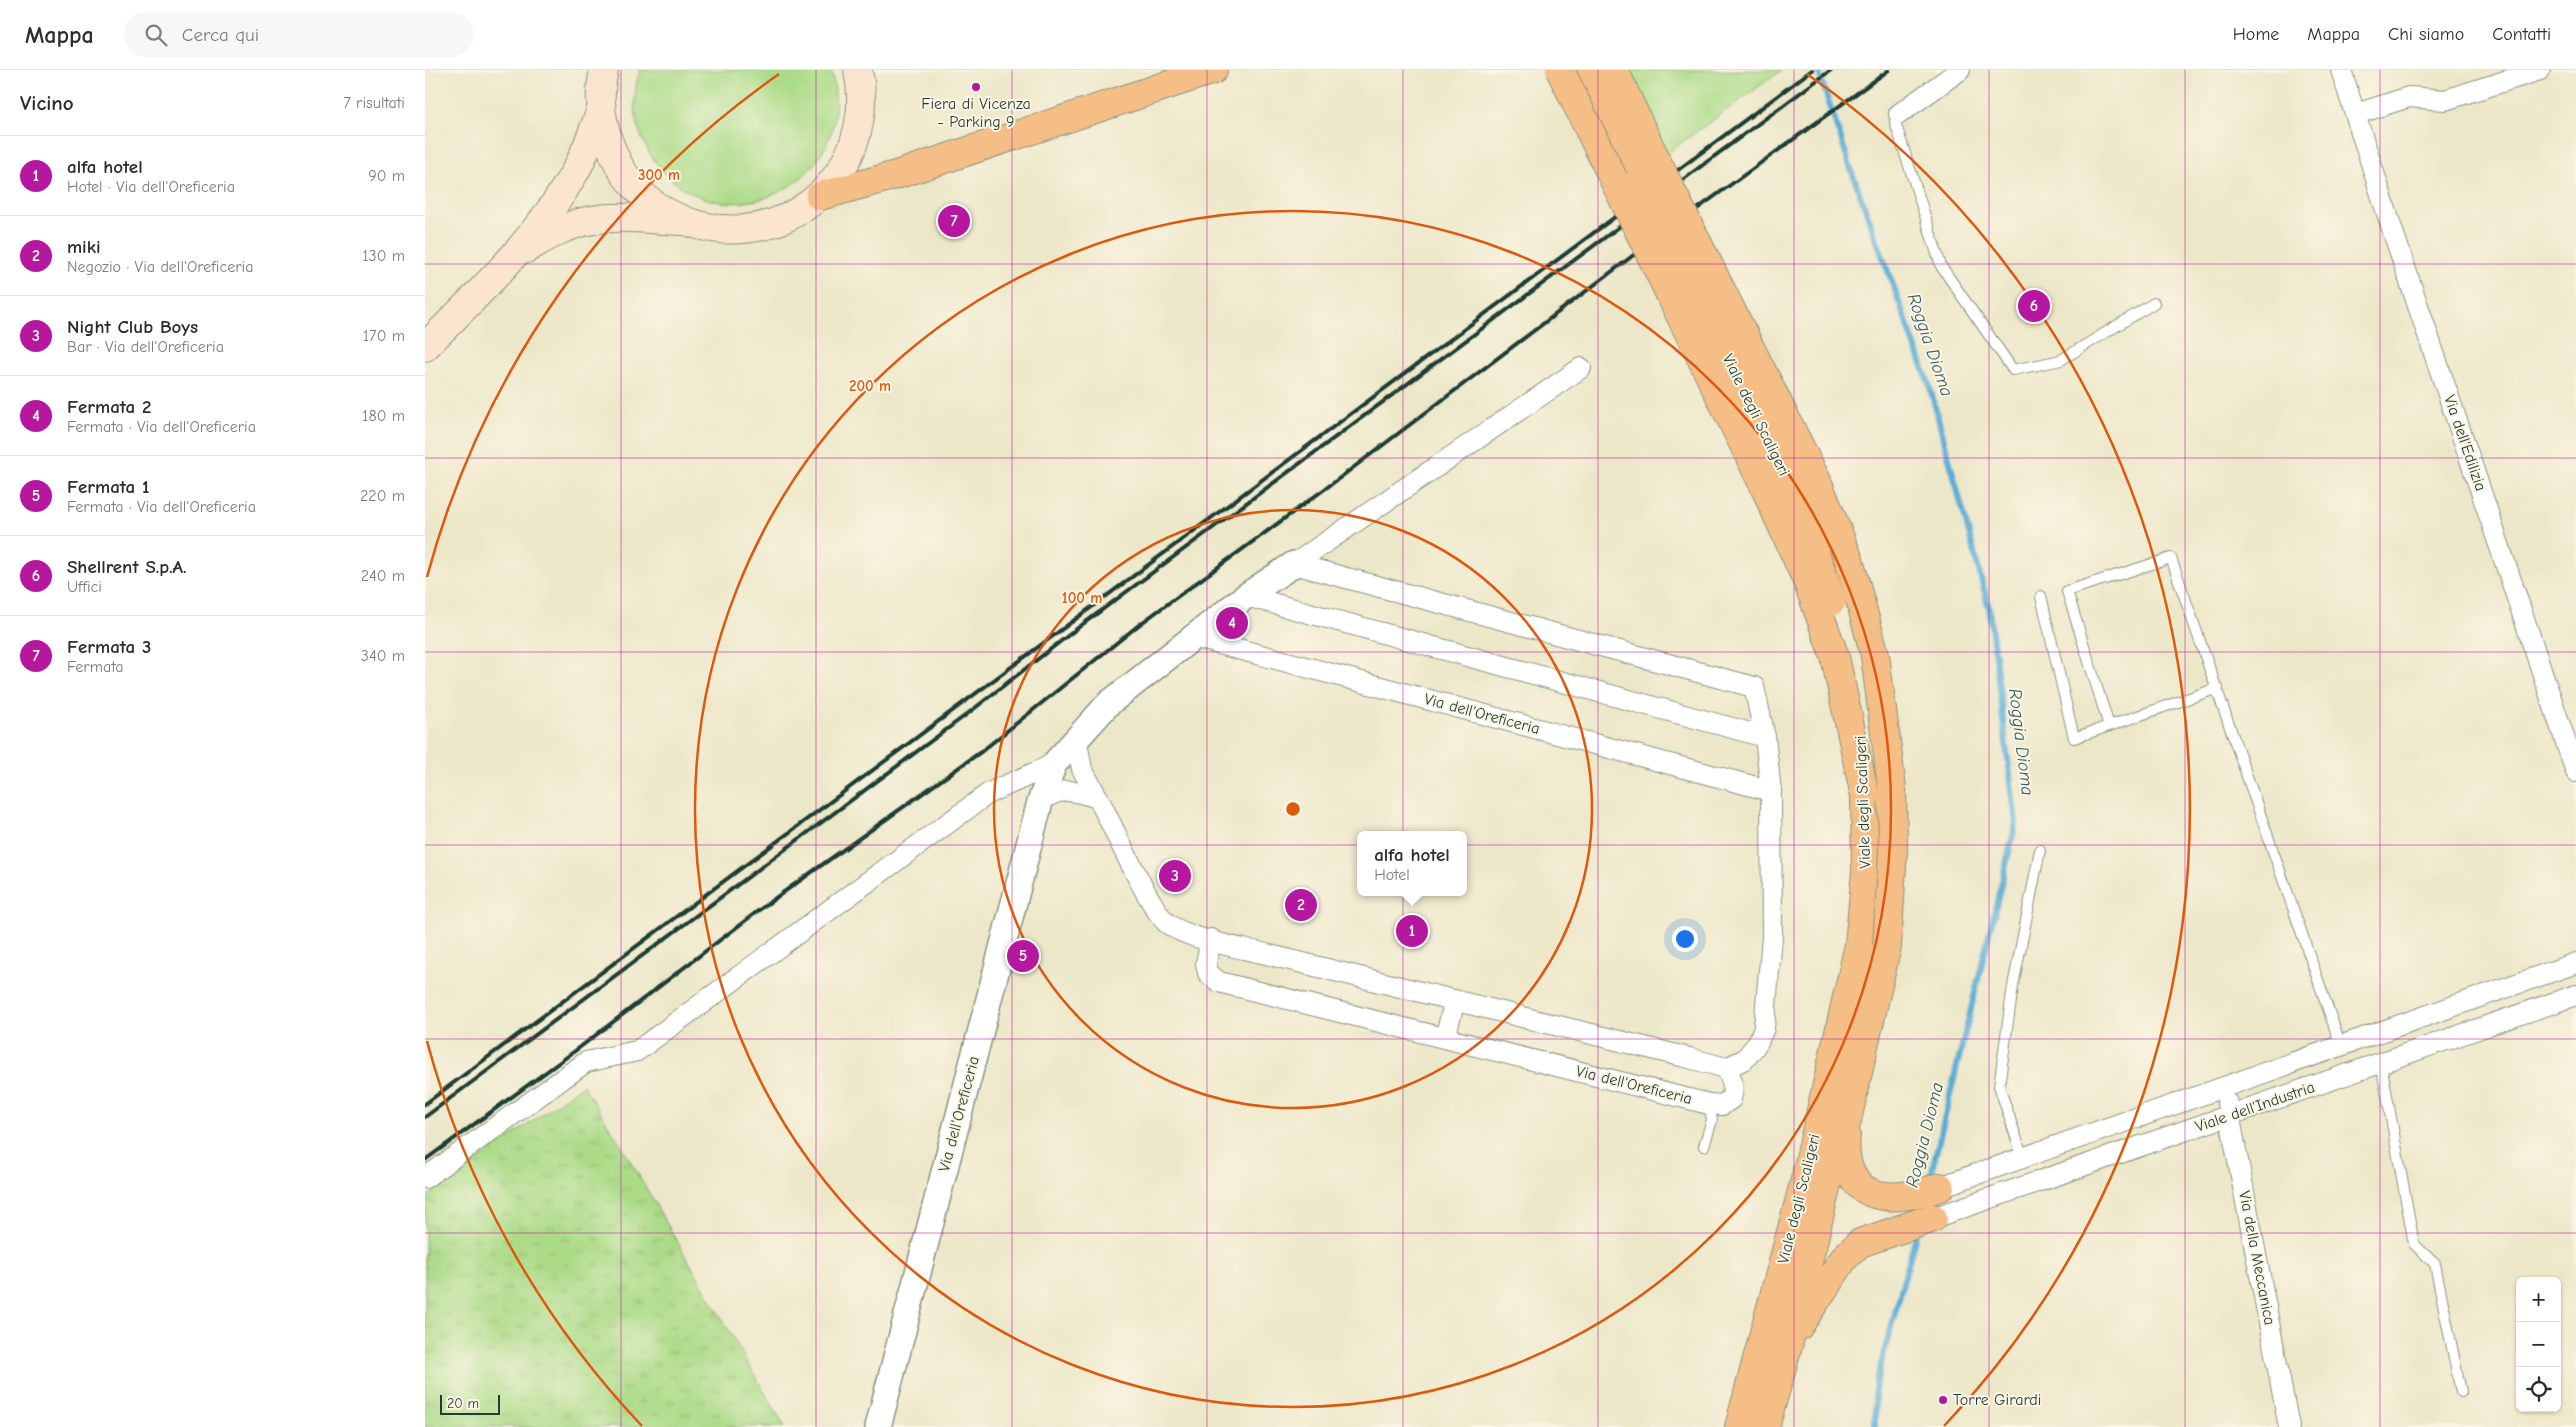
<!DOCTYPE html>
<html lang="it">
<head>
<meta charset="utf-8">
<style>
  body { margin:0; font-family:"Comic Neue",sans-serif; background:#f7f7f7; color:#2b2b33 }
  .controls { position:absolute; right:15px; bottom:15px; display:grid; overflow:hidden; border-radius:8px; box-shadow:0 1px 4px #0004 }
  .controls button { width:45px; height:45px; display:grid; place-items:center; padding:0; border:0; border-bottom:1px solid #e1e1e2; background:#fff; color:#2b2b33; font:25px sans-serif }
  .scale { position:absolute; left:15px; bottom:12px; width:60px; box-sizing:border-box; padding-left:5px; border:2px solid #1f3d34; border-top:0; font-size:14px; line-height:18px; white-space:nowrap; color:#1f3d34; -webkit-text-stroke:4px #fcf5e5; paint-order:stroke }
  .you { position:absolute; left:1259px; top:868px; width:18px; height:18px; margin:-12px; border:4px solid #fff; border-radius:50%; background:#1a73e8; box-shadow:0 0 0 8px #1a73e833 }
  .badge { display:grid; place-items:center; width:32px; height:32px; border-radius:50%; background:#b5179e; color:#fff; font-size:16px; font-weight:700 }
  .pin { position:absolute; translate:-50% -50%; border:2px solid #fff; box-shadow:0 1px 5px #0006 }
  .popup { position:absolute; left:932px; top:761px; width:110px; height:65px; box-sizing:border-box; display:grid; place-content:center; border-radius:8px; background:#fff; filter:drop-shadow(0 1px 4px #0005); font-size:16px; white-space:nowrap; color:#7c7c81 }
  .popup b { font-size:19px; color:#2b2b33 }
  .popup::after { content:''; position:absolute; left:50%; top:100%; margin-left:-10px; border:10px solid transparent; border-top-color:#fff }
  .list { margin:0; padding:0; list-style:none }
  h2 { display:flex; justify-content:space-between; align-items:center; height:65px; margin:0; padding:0 20px; font-size:21px }
  h2 small { font-size:16px; font-weight:400; color:#7c7c81 }
  .list li { display:grid; grid-template-columns:32px 1fr auto; gap:15px; align-items:center; box-sizing:border-box; height:80px; padding:0 20px; border-top:1px solid #e1e1e2 }
  .list b { display:block; font-size:19px; white-space:nowrap }
  .list p { margin:0; font-size:16px; white-space:nowrap; color:#7c7c81 }
  .list em { font-size:16px; font-style:normal; color:#7c7c81 }
  .icon { flex:none; width:28px; height:28px; fill:none; stroke:currentColor; stroke-width:2; stroke-linecap:round; stroke-linejoin:round }
  .map { position:relative; flex:none; width:2151px; height:1357px; overflow:hidden }
  header { display:flex; align-items:center; gap:30px; box-sizing:border-box; height:70px; padding:0 25px; background:#fff; border-bottom:1px solid #e1e1e2 }
  header strong { font-size:24px }
  nav { display:flex; gap:28px; margin-inline-start:auto; font-size:18px }
  .search { width:350px; height:45px; background:#f7f7f7; display:flex; align-items:center; gap:12px; box-sizing:border-box; padding:0 18px; border-radius:28px; color:#7c7c81; font-size:19px }
  main { display:flex }
  aside { flex:1; background:#fff }
  .map>svg:first-child { display:block }
  .grass { fill:#acdb88; stroke:#668c5e }
  .park { fill:url(#park-tufts); stroke:#668c5e }
  .lines { fill:none; stroke-linecap:round; stroke-linejoin:round }
  .stream { stroke:#5cadd7; stroke-width:6 }
  .service-casing { stroke:#86927e; stroke-width:12 }
  .minor-casing { stroke:#86927e; stroke-width:22 }
  .tertiary-casing { stroke:#86927e; stroke-width:28 }
  .secondary-casing { stroke:#86927e; stroke-width:30 }
  .trunk-casing { stroke:#86927e; stroke-width:30 }
  .service { stroke:#fff; stroke-width:10 }
  .minor { stroke:#fff; stroke-width:20 }
  .tertiary { stroke:#fff; stroke-width:25 }
  .secondary { stroke:#fbe5cf; stroke-width:28 }
  .trunk { stroke:#f6be87; stroke-width:28 }
  .rail { stroke:#1f3d34; stroke-width:4 }
  .trunk-bridge-casing { stroke:#86927e; stroke-width:30; stroke-linecap:butt }
  .trunk-bridge { stroke:#f6be87; stroke-width:28 }
  .grid { fill:none; stroke:#b5179e; stroke-width:1; stroke-opacity:0.55 }
  .ring { fill:none; stroke:#de580e; stroke-width:2.5 }
  .poi-dot { fill:#b5179e; stroke:#fcf5e5; stroke-width:2 }
  .labels { text-anchor:middle; dominant-baseline:central; stroke-width:4; stroke-linejoin:round; paint-order:stroke }
  .poi-label { font-size:16px; fill:#1f3d34; stroke:#fcf5e5 }
  .street-label { font-size:16px; fill:#1f3d34; stroke:#fcf5e5 }
  .water-label { font-size:18px; font-style:italic; fill:#315f65; stroke:#fcf5e5 }
  .centre { fill:#de580e; stroke:#fcf5e5; stroke-width:2.5 }
  .ring-label { font-size:15px; text-anchor:middle; font-weight:bold; fill:#de580e; stroke:#fcf5e5; stroke-width:4; stroke-linejoin:round; paint-order:stroke }
</style>
</head>
<body>
<header>
<strong>Mappa</strong>
<div class="search"><svg class="icon" aria-label="search" viewBox="0 0 24 24"><circle cx="10" cy="10" r="6"/><path d="M15 15l6 6"/></svg>Cerca qui</div>
<nav><a>Home</a><a>Mappa</a><a>Chi siamo</a><a>Contatti</a></nav>
</header>
<main>
<aside>
<h2>Vicino<small>7 risultati</small></h2>
<ul class="list">
<li><span class="badge">1</span><div><b>alfa hotel</b><p>Hotel · Via dell'Oreficeria</p></div><em>90 m</em></li>
<li><span class="badge">2</span><div><b>miki</b><p>Negozio · Via dell'Oreficeria</p></div><em>130 m</em></li>
<li><span class="badge">3</span><div><b>Night Club Boys</b><p>Bar · Via dell'Oreficeria</p></div><em>170 m</em></li>
<li><span class="badge">4</span><div><b>Fermata 2</b><p>Fermata · Via dell'Oreficeria</p></div><em>180 m</em></li>
<li><span class="badge">5</span><div><b>Fermata 1</b><p>Fermata · Via dell'Oreficeria</p></div><em>220 m</em></li>
<li><span class="badge">6</span><div><b>Shellrent S.p.A.</b><p>Uffici</p></div><em>240 m</em></li>
<li><span class="badge">7</span><div><b>Fermata 3</b><p>Fermata</p></div><em>340 m</em></li>
</ul>
</aside>
<div class="map">
<svg width="2151" height="1357" viewBox="0 0 2151 1357">
  <defs>
    <pattern id="park-tufts" width="24" height="20" patternUnits="userSpaceOnUse" patternTransform="scale(1.25)"><rect width="24" height="20" fill="#acdb88"/><path d="M3 7l-1-3M5 7V3M7 7l1-3M15 17l-1-3M17 17v-4M19 17l1-3" fill="none" stroke="#94bd76"/></pattern>
  </defs>
  <rect width="100%" height="100%" fill="#fcf5e5"/>
  <filter id="ink" filterUnits="userSpaceOnUse"><feTurbulence type="fractalNoise" baseFrequency=".02" numOctaves="2"/><feDisplacementMap in="SourceGraphic" scale="10" xChannelSelector="R" yChannelSelector="G"/><feConvolveMatrix kernelMatrix="1 2 1 2 8 2 1 2 1" color-interpolation-filters="sRGB"/></filter>
  <filter id="wash" filterUnits="userSpaceOnUse"><feTurbulence type="fractalNoise" baseFrequency=".0096" numOctaves="4" result="noise"/><feDisplacementMap in="SourceGraphic" scale="20" xChannelSelector="R" yChannelSelector="G"/><feGaussianBlur stdDeviation="1.12" result="paint"/><feColorMatrix in="noise" values="0 0 0 0 0 0 0 0 0 0 0 0 0 0 0 0 0 1.4 0 .05"/><feComposite in="paint" operator="in"/></filter>
  <g filter="url(#wash)">
    <rect width="100%" height="100%" fill="#ede7c9"/>
    <g class="grass">
      <path d="M215,0H406C439,117 287,184 225,84C209,58 206,29 215,0Z"/>
      <path d="M1204,0H1357L1242,83Z"/>
    </g>
    <path class="park" d="M158,1015L196,1075L360,1357H0V1128Z"/>
    <g class="lines">
      <g class="stream">
        <path d="M1393,0L1428,105L1504,314L1564,538L1591,753L1504,1112"/>
        <path d="M1450,1357V1317L1492,1161"/>
      </g>
    </g>
  </g>
  <g filter="url(#ink)">
    <g class="lines">
      <g class="service-casing">
        <g id="service">
          <path d="M1474,44L1470,52L1516,196L1588,300L1636,290L1729,233"/>
          <path d="M1616,526L1649,668L1684,656"/>
          <path d="M1793,618L1684,656L1642,521L1746,488L1916,976"/>
          <path d="M1956,993L1989,1174L2010,1194L2036,1322"/>
          <path d="M1279,1076L1287,1050L1284,1034"/>
          <path d="M1598,1088L1574,1016L1588,916L1615,780"/>
        </g>
      </g>
      <g class="minor-casing">
        <g id="minor">
          <path d="M1916,0L1969,165L2151,702"/>
          <path d="M1474,44L1535,0"/>
          <path d="M1931,44L1984,27L2020,30L2115,0"/>
          <path d="M869,494L1329,617L1340,667"/>
          <path d="M869,494L1156,298"/>
          <path d="M821,526L1340,667L1346,721L1347,867L1339,958L1332,974L1320,989L1301,998"/>
          <path d="M768,567L1346,721"/>
          <path d="M651,667L657,699L673,728"/>
          <path d="M615,732C636,715 649,721 673,728C685,750 727,844 743,854C767,871 820,878 849,886L1264,988L1301,998C1307,1009 1310,1016 1306,1029L1297,1035L1284,1034L794,912L783,903L781,893L786,869"/>
          <path d="M1020,968L1030,930"/>
          <path d="M1802,1033L1864,1357"/>
          <path d="M0,1108L161,992L212,981L564,723L629,694"/>
          <path d="M1515,1117L2151,893"/>
          <path d="M1508,1148L2151,925"/>
        </g>
      </g>
      <g class="tertiary-casing">
        <path id="tertiary" d="M453,1357L615,732L629,694L683,634L821,526L869,494"/>
      </g>
      <g class="secondary-casing">
        <g id="secondary">
          <path d="M179,0C172,29 177,58 189,85C200,110 220,131 245,144C346,196 456,110 433,0"/>
          <path d="M101,179C122,167 144,153 168,150C197,145 227,150 257,151"/>
          <path d="M0,277C55,222 112,169 151,100C161,82 168,60 176,40"/>
        </g>
      </g>
      <g class="trunk-casing">
        <g id="trunk">
          <path d="M1160,0L1215,107"/>
          <path d="M1189,0L1233,94"/>
          <path d="M395,126L471,105L788,0"/>
          <path d="M1421,1064C1415,1132 1463,1135 1515,1117"/>
          <path d="M1374,1256L1420,1187L1435,1173L1508,1148"/>
          <path d="M1314,1357L1381,1106L1434,875L1441,802L1440,726"/>
          <path d="M1340,1357L1364,1272L1406,1097L1422,1050L1462,876"/>
        </g>
      </g>
      <use href="#service" class="service"/>
      <use href="#minor" class="minor"/>
      <use href="#tertiary" class="tertiary"/>
      <use href="#secondary" class="secondary"/>
      <use href="#trunk" class="trunk"/>
      <g class="rail">
        <path d="M0,1034L1387,0"/>
        <path d="M0,1047L541,645L654,557L1406,0"/>
        <path d="M0,1090L154,978L342,834L557,681L715,554L908,413L1210,184L1464,0"/>
      </g>
      <g class="trunk-bridge-casing">
        <g id="trunk-bridge">
          <path d="M1135,0L1340,418L1383,513L1410,587L1440,726"/>
          <path d="M1233,94L1392,411L1424,490L1450,585L1467,718L1468,780L1462,876"/>
          <path d="M1215,107L1369,424L1407,531"/>
        </g>
      </g>
      <use href="#trunk-bridge" class="trunk-bridge"/>
    </g>
  </g>
  <path class="grid" d="M196,0V1357M391,0V1357M587,0V1357M782,0V1357M978,0V1357M1173,0V1357M1369,0V1357M1564,0V1357M1760,0V1357M1955,0V1357M0,194H2151M0,388H2151M0,582H2151M0,775H2151M0,969H2151M0,1163H2151"/>
  <g class="ring">
    <circle cx="868" cy="739" r="299"/>
    <circle cx="868" cy="739" r="598"/>
    <path d="M217 1356A897 897 0 0 1 2 971M2 507A897 897 0 0 1 354 4M1382 4A897 897 0 0 1 1519 1356"/>
  </g>
  <g class="poi-dot">
    <circle cx="551" cy="17" r="5"/>
    <circle cx="1518" cy="1330" r="5"/>
  </g>
  <g class="labels">
    <g class="poi-label">
      <text x="551" y="34">Fiera di Vicenza<tspan x="551" dy="18">- Parking 9</tspan></text>
      <text x="1528" y="1330" text-anchor="start">Torre Girardi</text>
    </g>
    <g class="street-label">
      <text transform="translate(1331 345) rotate(64)">Viale degli Scaligeri</text>
      <text transform="translate(2040 373) rotate(71)">Via dell'Edilizia</text>
      <text transform="translate(1057 644) rotate(15)">Via dell'Oreficeria</text>
      <text transform="translate(1438 732) rotate(-92)">Viale degli Scaligeri</text>
      <text transform="translate(1209 1015) rotate(14)">Via dell'Oreficeria</text>
      <text transform="translate(1830 1037) rotate(-19)">Viale dell'Industria</text>
      <text transform="translate(534 1044) rotate(-75)">Via dell'Oreficeria</text>
      <text transform="translate(1374 1129) rotate(-76)">Viale degli Scaligeri</text>
      <text transform="translate(1832 1188) rotate(79)">Via della Meccanica</text>
    </g>
    <g class="water-label">
      <text transform="translate(1505 275) rotate(71)">Roggia Dioma</text>
      <text transform="translate(1596 672) rotate(83)">Roggia Dioma</text>
      <text transform="translate(1500 1065) rotate(-76)">Roggia Dioma</text>
    </g>
  </g>
  <circle cx="868" cy="739" r="8" class="centre"/>
  <g class="ring-label">
    <text x="234" y="110">300 m</text>
    <text x="445" y="321">200 m</text>
    <text x="657" y="533">100 m</text>
  </g>
</svg>
<div class="controls">
<button>+</button>
<button>−</button>
<button><svg class="icon" aria-label="locate" viewBox="0 0 24 24"><circle cx="12" cy="12" r="6"/><path d="M12 2v4M12 18v4M2 12h4M18 12h4"/></svg></button>
</div>
<div class="scale">20 m</div>
<div class="you"></div>
<div class="pin badge" style="left:987px;top:861px">1</div>
<div class="popup"><b>alfa hotel</b>Hotel</div>
<div class="pin badge" style="left:876px;top:835px">2</div>
<div class="pin badge" style="left:750px;top:806px">3</div>
<div class="pin badge" style="left:807px;top:553px">4</div>
<div class="pin badge" style="left:598px;top:886px">5</div>
<div class="pin badge" style="left:1609px;top:236px">6</div>
<div class="pin badge" style="left:529px;top:151px">7</div>
</div>
</main>
</body>
</html>
